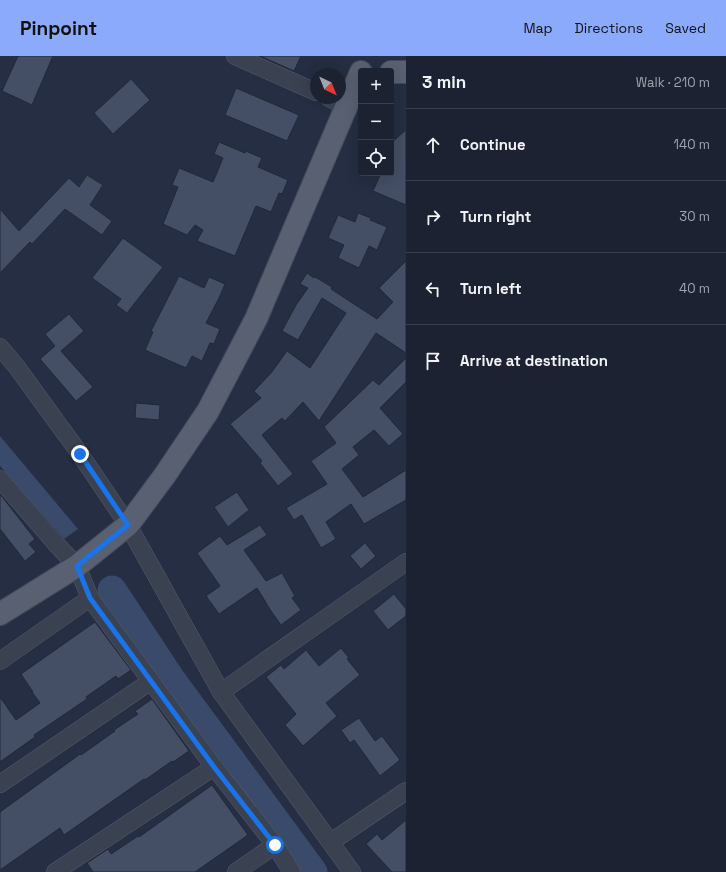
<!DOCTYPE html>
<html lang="en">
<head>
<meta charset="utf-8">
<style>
  body { margin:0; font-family:"Space Grotesk",sans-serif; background:#252a3a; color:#f1f3f6 }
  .controls { position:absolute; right:12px; top:12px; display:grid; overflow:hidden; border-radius:4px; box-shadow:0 4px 16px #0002 }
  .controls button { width:36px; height:36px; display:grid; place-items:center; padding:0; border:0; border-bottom:1px solid #3a3f4d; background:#1c2232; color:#f1f3f6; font:20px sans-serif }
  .compass { position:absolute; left:310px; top:12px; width:36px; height:36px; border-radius:50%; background:#1c2232; box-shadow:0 4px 16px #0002; rotate:137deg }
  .stop { position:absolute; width:12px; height:12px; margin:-9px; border:3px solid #1a73e8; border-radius:50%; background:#fff }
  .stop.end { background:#1a73e8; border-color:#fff; box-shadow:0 1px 4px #0008 }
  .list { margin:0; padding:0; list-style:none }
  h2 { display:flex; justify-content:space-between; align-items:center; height:52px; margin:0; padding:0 16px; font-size:17px }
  h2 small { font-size:13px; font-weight:400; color:#a0a4ac }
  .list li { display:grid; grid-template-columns:26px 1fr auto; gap:12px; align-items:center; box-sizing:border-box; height:72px; padding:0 16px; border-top:1px solid #3a3f4d }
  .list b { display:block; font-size:15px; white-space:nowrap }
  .list em { font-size:13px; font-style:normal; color:#a0a4ac }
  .icon { flex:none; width:22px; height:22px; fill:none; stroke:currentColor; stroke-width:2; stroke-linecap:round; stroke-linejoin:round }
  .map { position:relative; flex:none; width:406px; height:816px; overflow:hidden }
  header { display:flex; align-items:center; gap:24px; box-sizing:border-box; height:56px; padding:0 20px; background:#8caafb; color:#111 }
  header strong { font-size:19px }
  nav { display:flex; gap:22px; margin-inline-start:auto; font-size:14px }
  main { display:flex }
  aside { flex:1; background:#1c2232 }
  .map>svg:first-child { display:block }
  .water { fill:#3a4a6b }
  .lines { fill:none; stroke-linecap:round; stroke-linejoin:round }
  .river { stroke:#3a4a6b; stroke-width:29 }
  .building { fill:#444e64; stroke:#202839 }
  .minor-casing { stroke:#545c6c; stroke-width:18 }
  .primary-casing { stroke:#434a5b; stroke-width:24 }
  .minor { stroke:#3a4151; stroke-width:17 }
  .primary { stroke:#586071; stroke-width:22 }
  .route { stroke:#1a73e8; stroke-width:5 }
</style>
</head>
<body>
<header>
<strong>Pinpoint</strong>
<nav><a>Map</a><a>Directions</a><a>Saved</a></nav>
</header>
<main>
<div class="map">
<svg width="406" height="816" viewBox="0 0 406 816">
  <rect width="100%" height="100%" fill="#252e42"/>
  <path class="water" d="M0,380L78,473L64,483L0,410Z"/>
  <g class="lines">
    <path class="river" d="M112,534L170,622L313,816"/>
  </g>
  <g class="building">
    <path d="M18,0H53L32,49L2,35Z"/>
    <path d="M260,0H301L294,15Z"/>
    <path d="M131,23L150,44L113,78L94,57Z"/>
    <path d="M236,32L299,59L287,85L225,59Z"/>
    <path d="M406,74V149L373,135L381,117H391V87Z"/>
    <path d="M219,86L245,97L246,95L262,102L258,111L288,124L282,138L279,137L271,156L256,150L235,200L197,185L203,174L195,169L187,179L163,168L178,131L172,129L179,112L213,126L223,102L214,98Z"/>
    <path d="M87,119L103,129L90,149L112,165L102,179L65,153L32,188L30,186L0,217V153L19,175L69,122L79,131Z"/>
    <path d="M358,157L371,162L370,164L387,171L377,194L369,190L359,212L338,202L344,189L328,182L338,159L355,166Z"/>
    <path d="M123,182L163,211L127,257L116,249L121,243L92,222Z"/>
    <path d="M406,205V297L376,277L319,365L303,346L285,365L282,362L262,379L293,418L278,430L260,407L262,405L230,368L261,342L254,335L271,317L287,295L310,312L346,257L322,242L298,284L282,275L296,249L308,232L300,228L307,217L314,222L315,221L332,231L331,233L377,263L393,246L379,232Z"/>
    <path d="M179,220L204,232L209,221L225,228L220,240L206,267L220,273L214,288L210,287L202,305L192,300L186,312L145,294L153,276L151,275Z"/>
    <path d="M69,258L84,275L61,295L93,331L76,345L40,303L55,290L45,278Z"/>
    <path d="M406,302V326L380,352L403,378L389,390L374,374L353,391L359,399L342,413L363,441L406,414V444L364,468L351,448L326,466L336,483L321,492L302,459L294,464L286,452L327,428L311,405L336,387L324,371L373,324L379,329Z"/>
    <path d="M136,347L160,349L159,364L135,362Z"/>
    <path d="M237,436L249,454L228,471L214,451Z"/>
    <path d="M0,438L35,483L29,488L36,496L25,505L0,473Z"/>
    <path d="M260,469L267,479L244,494L266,525L282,517L295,540L292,542L301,554L281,569L271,555L257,532L219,558L206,540L220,530L197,497L220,480L227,489Z"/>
    <path d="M365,487L376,500L361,513L350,500Z"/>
    <path d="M394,538L406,553V560L388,574L373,555Z"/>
    <path d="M95,566L131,614L118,623L116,620L86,641L87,643L34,679L35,681L0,706V641L16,664L40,647L32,636H33L21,618Z"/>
    <path d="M341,592L349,602L347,603L360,619L326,647L337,660L303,690L285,669L296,658L266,621L281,609L284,613L306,594L319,610Z"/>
    <path d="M152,643L189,695L173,706L172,705L145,724L144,723L64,779L60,772L0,814V756L80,698L81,699L115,675L114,674L138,658L135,655Z"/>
    <path d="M359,662L375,685L382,680L400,704L380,720L354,684L350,687L341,674Z"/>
    <path d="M212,729L248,779L195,816H93L87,807L108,793L111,798L138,780L139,781Z"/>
    <path d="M406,764V816H392L366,788L377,778L382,784Z"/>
  </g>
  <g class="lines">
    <g class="minor-casing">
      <g id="minor">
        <path d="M235,0L316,36"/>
        <path d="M329,42L347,50"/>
        <path d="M0,291L16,310L80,398L128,469L221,636L352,816"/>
        <path d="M0,423L56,488L77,510L90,542L214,711L275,789L292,816"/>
        <path d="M0,605L90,542"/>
        <path d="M221,636L406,506"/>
        <path d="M0,728L151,625"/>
        <path d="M331,786L406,735"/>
        <path d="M55,816L214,711"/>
        <path d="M236,816L275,789"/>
      </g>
    </g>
    <g class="primary-casing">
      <g id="primary">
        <path d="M391,16H406"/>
        <path d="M0,558L77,510L128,469L165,419L208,355L256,263L361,16"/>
      </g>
    </g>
    <use href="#minor" class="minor"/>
    <use href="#primary" class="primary"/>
  </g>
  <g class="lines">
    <path class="route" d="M80,398L128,469L77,510L90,542L214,711L275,789"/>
  </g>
</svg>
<div class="controls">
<button>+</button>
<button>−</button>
<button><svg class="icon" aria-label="locate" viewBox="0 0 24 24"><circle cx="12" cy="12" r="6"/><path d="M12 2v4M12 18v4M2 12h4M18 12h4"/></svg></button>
</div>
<svg class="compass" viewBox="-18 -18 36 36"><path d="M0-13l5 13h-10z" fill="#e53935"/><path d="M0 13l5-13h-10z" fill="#a0a4ac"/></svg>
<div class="stop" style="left:275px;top:789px"></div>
<div class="stop end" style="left:80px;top:398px"></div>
</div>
<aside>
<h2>3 min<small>Walk · 210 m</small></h2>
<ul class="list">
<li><svg class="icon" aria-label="ahead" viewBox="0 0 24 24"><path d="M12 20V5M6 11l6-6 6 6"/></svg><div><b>Continue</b></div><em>140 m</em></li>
<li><svg class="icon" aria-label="right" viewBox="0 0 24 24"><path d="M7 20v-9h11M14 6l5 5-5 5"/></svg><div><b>Turn right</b></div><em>30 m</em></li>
<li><svg class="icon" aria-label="left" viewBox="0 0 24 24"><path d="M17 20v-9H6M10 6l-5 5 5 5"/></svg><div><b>Turn left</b></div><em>40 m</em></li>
<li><svg class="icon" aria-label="arrive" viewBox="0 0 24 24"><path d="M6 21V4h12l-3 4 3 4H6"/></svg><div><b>Arrive at destination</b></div></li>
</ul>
</aside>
</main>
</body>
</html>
